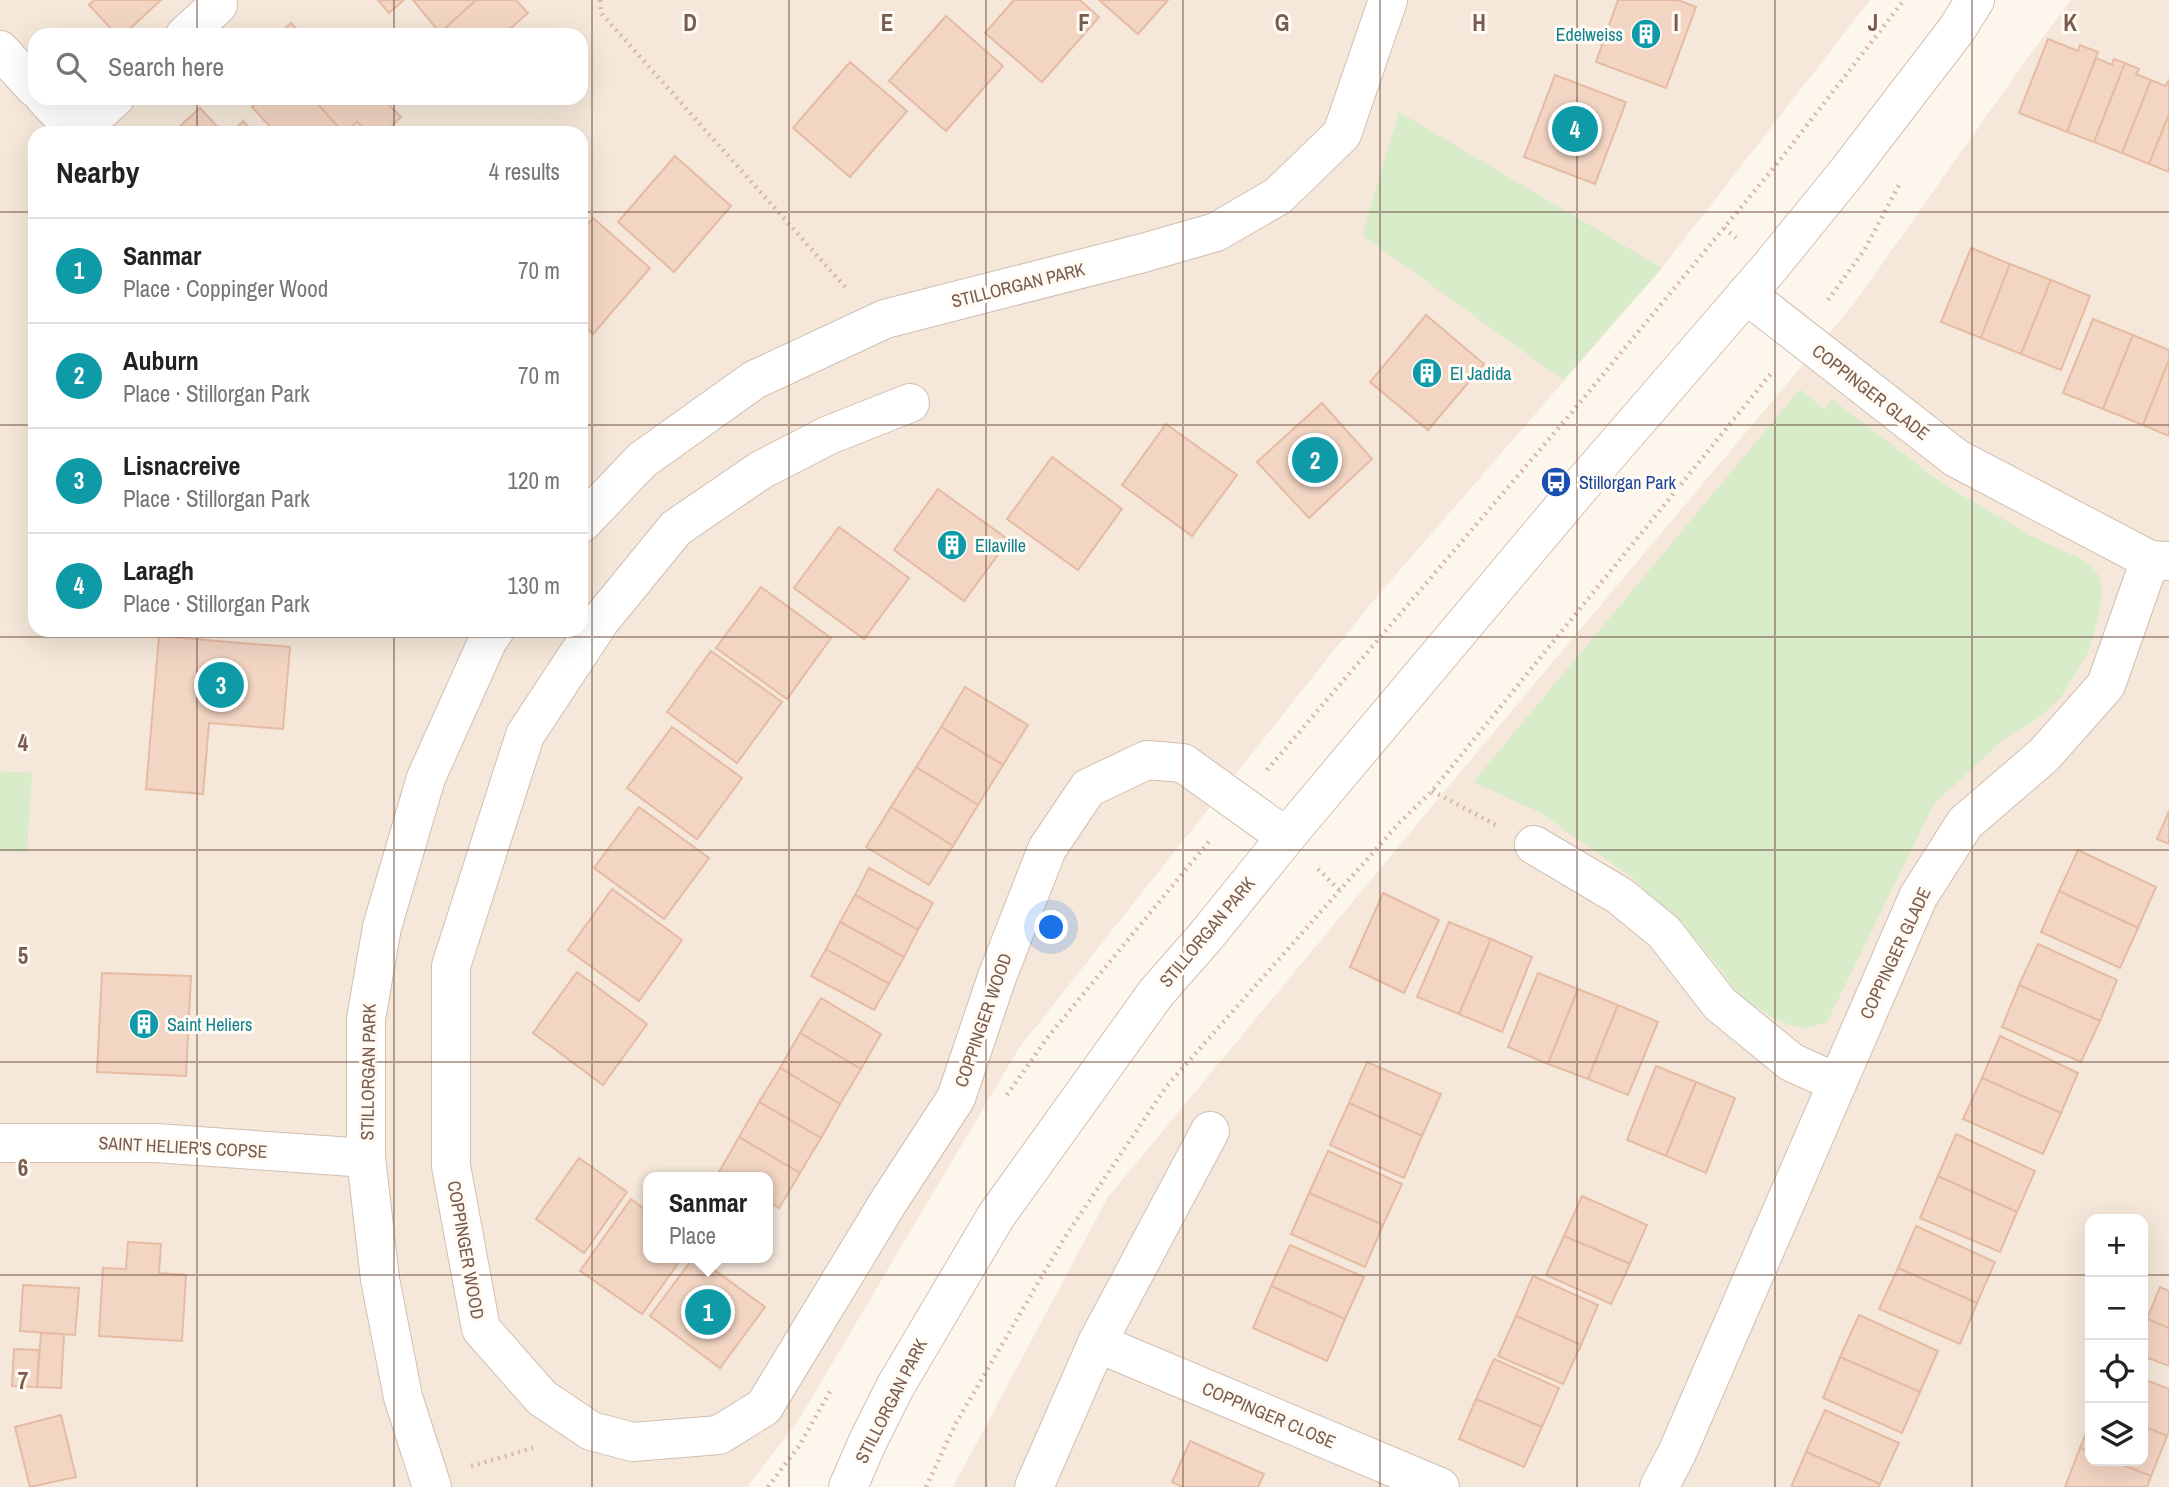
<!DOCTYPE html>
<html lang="en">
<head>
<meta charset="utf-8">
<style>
  body { margin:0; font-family:"Archivo Narrow",sans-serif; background:#f6f6f6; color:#222 }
  .controls { position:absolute; right:21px; bottom:21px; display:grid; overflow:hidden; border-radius:14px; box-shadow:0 7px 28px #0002 }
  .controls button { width:63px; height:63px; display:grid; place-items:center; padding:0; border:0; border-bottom:2px solid #e0e0e0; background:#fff; color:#222; font:35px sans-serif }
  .you { position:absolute; left:1052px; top:928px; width:24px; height:24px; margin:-18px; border:5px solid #fff; border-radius:50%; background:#1a73e8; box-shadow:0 0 0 10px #1a73e833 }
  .badge { display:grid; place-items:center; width:46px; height:46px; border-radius:50%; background:#111827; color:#fff; font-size:23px; font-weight:700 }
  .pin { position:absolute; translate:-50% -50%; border:4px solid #fff; box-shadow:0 2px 7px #0006 }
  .popup { position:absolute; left:643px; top:1172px; width:130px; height:91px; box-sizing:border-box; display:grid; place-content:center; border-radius:14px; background:#fff; filter:drop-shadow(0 2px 5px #0005); font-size:23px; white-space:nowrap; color:#767676 }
  .popup b { font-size:26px; color:#222 }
  .popup::after { content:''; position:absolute; left:50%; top:100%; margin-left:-14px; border:14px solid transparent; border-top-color:#fff }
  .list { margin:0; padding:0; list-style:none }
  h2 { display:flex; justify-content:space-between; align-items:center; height:91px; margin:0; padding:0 28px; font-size:30px }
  h2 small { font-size:23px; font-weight:400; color:#767676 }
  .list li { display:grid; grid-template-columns:46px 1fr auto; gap:21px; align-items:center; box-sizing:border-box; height:105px; padding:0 28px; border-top:2px solid #e0e0e0 }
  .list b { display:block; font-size:26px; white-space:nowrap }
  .list p { margin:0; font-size:23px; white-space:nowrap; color:#767676 }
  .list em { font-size:23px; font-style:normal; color:#767676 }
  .icon { flex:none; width:38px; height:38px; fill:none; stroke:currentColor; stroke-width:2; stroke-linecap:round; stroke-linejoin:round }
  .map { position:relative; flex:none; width:2169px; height:1487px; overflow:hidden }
  .search { position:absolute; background:#fff; box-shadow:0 7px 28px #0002; left:28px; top:28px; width:560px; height:77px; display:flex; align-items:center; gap:18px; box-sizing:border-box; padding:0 24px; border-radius:21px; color:#767676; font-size:26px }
  .panel { position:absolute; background:#fff; box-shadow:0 7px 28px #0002; left:28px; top:126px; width:560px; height:511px; border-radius:21px }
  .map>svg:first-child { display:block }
  .residential { fill:#f5e8da; fill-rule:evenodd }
  .green { fill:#d8ecc9 }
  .building { fill:#f3d5c3; stroke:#e6bba3; stroke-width:2 }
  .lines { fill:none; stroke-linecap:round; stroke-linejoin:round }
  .minor-casing { stroke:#d1beb0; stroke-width:40 }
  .secondary-casing { stroke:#d6c0b0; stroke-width:40 }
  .path { stroke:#d9b8a5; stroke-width:4.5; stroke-dasharray:2 5; stroke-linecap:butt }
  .minor { stroke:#fff; stroke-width:38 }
  .secondary { stroke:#fff; stroke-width:38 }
  .grid { fill:none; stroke:#7a5c4d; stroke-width:2; stroke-opacity:0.55 }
  .labels { text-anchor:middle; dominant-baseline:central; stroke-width:6; stroke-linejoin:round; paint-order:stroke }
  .culture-label { font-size:18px; fill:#0d838f; stroke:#fffaf3; text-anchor:start }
  .street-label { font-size:18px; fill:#7a5c4d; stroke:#fffaf3 }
  .transit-label { font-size:18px; fill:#164399; stroke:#fffaf3; text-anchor:start }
  .grid-label { font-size:23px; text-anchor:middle; font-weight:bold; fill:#7a5c4d; stroke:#fffaf3; stroke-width:6; stroke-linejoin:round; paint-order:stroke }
</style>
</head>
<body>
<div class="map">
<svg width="2169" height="1487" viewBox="0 0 2169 1487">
  <rect width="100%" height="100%" fill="#fdf6ec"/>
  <g class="residential">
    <path d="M0,0H1870L1662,268L1373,601L1019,1048L798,1421L747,1487H0ZM35,35H581V98H35ZM35,133H581V630H35ZM648,1177H768V1258H648Z"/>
    <path d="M2071,0H2169V1487H953L1108,1197L1457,776L1853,305L2033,50ZM2090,1219H2143V1461H2090Z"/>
  </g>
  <g class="green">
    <path d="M1399,112L1662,268L1563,380L1362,235Z"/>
    <path d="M1800,389L1825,410L1832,399L1943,484L2032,536L2087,562L2097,573L2103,591L2097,623L2087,655L2061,697L2039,718L2003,740L1934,804L1827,1022L1804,1029L1779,1021L1741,997L1703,947L1635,880L1541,813L1473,782Z"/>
    <path d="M0,771L32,773L27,853L0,851Z"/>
  </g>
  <g class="building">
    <path d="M94,0H161L123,35H117L89,5Z"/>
    <path d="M378,0H404L389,13Z"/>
    <path d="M413,0H476L440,33Z"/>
    <path d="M476,0H516L528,13L503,35H442L440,33Z"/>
    <path d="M1014,0H1080L1099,17L1042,82L985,33Z"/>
    <path d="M1099,0H1168L1138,34Z"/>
    <path d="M1618,0H1678L1696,7L1666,88L1596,62Z"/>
    <path d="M946,16L1003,66L946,131L889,81Z"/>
    <path d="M291,23L302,35H278Z"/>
    <path d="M2048,39L2078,51L2080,45L2098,52L2067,132L2019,113Z"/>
    <path d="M2096,58L2112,65L2114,59L2125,63L2094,142L2067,132Z"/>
    <path d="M850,62L907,111L850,177L793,128Z"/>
    <path d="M2125,63L2139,69L2136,74L2151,80L2122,153L2094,142Z"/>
    <path d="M1555,75L1626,102L1595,184L1524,157Z"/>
    <path d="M2151,80L2165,86L2169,80V114L2149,164L2122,153Z"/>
    <path d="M262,98H312L344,133H276L252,107Z"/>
    <path d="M312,98H382L401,117L384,133H368L357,122L344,133Z"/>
    <path d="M200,108L223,133H188L181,125Z"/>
    <path d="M2169,114V172L2149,164Z"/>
    <path d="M243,121L254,133H231Z"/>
    <path d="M675,156L731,206L674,272L618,222Z"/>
    <path d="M593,218L650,268L593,334L581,323V232Z"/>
    <path d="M1971,248L2010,264L1981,338L1941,322Z"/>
    <path d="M2010,264L2051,280L2021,354L1981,338Z"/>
    <path d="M2051,280L2090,296L2061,370L2021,354Z"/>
    <path d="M1426,315L1484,364L1428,430L1370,382Z"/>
    <path d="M2093,319L2133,335L2103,409L2063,393Z"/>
    <path d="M2133,335L2169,350V360L2143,425L2103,409Z"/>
    <path d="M2169,360V436L2143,425Z"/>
    <path d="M1322,403L1372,459L1309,518L1257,462Z"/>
    <path d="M1166,424L1237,475L1192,536L1122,485Z"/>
    <path d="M1052,457L1122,509L1078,570L1007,519Z"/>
    <path d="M938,489L1009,540L964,601L894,550Z"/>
    <path d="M839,527L909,578L864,639L794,588Z"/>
    <path d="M761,587L831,638L787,699L716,648Z"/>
    <path d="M159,636L290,647L283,729L209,723L203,794L146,789Z"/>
    <path d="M711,651L782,702L737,763L667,712Z"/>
    <path d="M965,687L1028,725L1003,765L941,727Z"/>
    <path d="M672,727L742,778L697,839L627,788Z"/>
    <path d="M941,727L1003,765L978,805L916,767Z"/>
    <path d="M916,767L978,805L953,846L891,807Z"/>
    <path d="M639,807L709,858L664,919L594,868Z"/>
    <path d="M891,807L953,846L929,885L866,847Z"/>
    <path d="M2169,811V844L2157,839Z"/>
    <path d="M2078,850L2156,887L2138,928L2059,891Z"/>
    <path d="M869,868L933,903L918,930L855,895Z"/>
    <path d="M612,889L682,940L639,1001L568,950Z"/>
    <path d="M2059,891L2138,928L2120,968L2041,932Z"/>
    <path d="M1383,893L1439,920L1404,993L1350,967Z"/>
    <path d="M855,895L918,930L904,957L840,922Z"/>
    <path d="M840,922L904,957L889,984L826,949Z"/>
    <path d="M1449,922L1491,939L1459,1014L1417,997Z"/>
    <path d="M1491,939L1532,957L1502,1032L1459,1014Z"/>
    <path d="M2038,944L2117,980L2100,1021L2019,985Z"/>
    <path d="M826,949L889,984L874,1010L811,976Z"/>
    <path d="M577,972L647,1024L603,1085L533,1033Z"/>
    <path d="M102,973L191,976L186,1076L97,1072Z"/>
    <path d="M1538,973L1578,989L1548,1064L1508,1047Z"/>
    <path d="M2019,985L2100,1021L2081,1062L2002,1027Z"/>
    <path d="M1578,989L1618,1005L1588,1079L1548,1064Z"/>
    <path d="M821,998L881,1034L861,1069L800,1033Z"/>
    <path d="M1618,1005L1658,1022L1628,1095L1588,1079Z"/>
    <path d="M800,1033L861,1069L840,1104L780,1068Z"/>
    <path d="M2000,1036L2078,1073L2061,1113L1982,1078Z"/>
    <path d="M1367,1062L1441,1094L1422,1136L1349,1103Z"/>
    <path d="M1656,1066L1696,1082L1666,1156L1627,1140Z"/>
    <path d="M780,1068L840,1104L821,1138L759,1102Z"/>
    <path d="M1982,1078L2061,1113L2043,1154L1963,1119Z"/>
    <path d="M1696,1082L1735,1098L1706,1173L1666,1156Z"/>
    <path d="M759,1102L821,1138L800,1173L739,1137Z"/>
    <path d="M1349,1103L1422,1136L1404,1178L1330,1145Z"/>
    <path d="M1956,1134L2035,1171L2017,1212L1938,1176Z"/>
    <path d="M739,1137L800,1173L779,1208L768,1201V1177H728L719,1172Z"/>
    <path d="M1328,1151L1402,1184L1383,1225L1309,1193Z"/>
    <path d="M579,1158L627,1192L584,1253L536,1219Z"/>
    <path d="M1938,1176L2017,1212L2000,1252L1920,1218Z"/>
    <path d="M1309,1193L1383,1225L1365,1267L1291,1234Z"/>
    <path d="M1582,1196L1647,1225L1630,1264L1564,1236Z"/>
    <path d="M631,1199L648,1212V1258H682L642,1314L580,1271Z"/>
    <path d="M1916,1226L1995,1262L1977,1303L1898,1268Z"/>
    <path d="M1564,1236L1630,1264L1611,1304L1546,1275Z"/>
    <path d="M128,1242L161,1244L159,1273L186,1275L182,1341L99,1336L103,1268L126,1269Z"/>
    <path d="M1290,1245L1364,1277L1345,1319L1271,1286Z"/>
    <path d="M693,1258H698L765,1307L720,1368L650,1316Z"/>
    <path d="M1898,1268L1977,1303L1960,1344L1879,1309Z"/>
    <path d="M1533,1276L1598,1305L1581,1345L1516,1316Z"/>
    <path d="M23,1285L79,1288L75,1335L20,1331Z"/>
    <path d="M1271,1286L1345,1319L1327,1361L1253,1328Z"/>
    <path d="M2160,1287L2169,1291V1328L2147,1319Z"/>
    <path d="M1859,1315L1938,1351L1920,1392L1840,1357Z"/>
    <path d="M1516,1316L1581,1345L1563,1384L1498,1356Z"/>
    <path d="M2147,1319L2169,1328V1366L2143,1356V1328Z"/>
    <path d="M41,1333L64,1334L61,1388L37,1387Z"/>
    <path d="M14,1349L39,1350L37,1387L12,1386Z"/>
    <path d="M1840,1357L1920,1392L1902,1433L1823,1398Z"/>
    <path d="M1494,1359L1559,1388L1542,1427L1476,1399Z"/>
    <path d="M2143,1379L2169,1389V1431L2167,1436L2143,1426Z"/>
    <path d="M1476,1399L1542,1427L1524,1467L1459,1439Z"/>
    <path d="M1825,1410L1899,1443L1880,1484L1806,1452Z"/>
    <path d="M61,1415L76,1477L30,1487L15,1427Z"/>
    <path d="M2090,1423V1452L2080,1448Z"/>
    <path d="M2143,1426L2167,1436L2151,1476L2112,1461H2143Z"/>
    <path d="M1190,1441L1264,1474L1258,1487H1182L1172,1482Z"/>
    <path d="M2080,1448L2090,1452V1461H2112L2151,1476L2147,1487H2065Z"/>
    <path d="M1806,1452L1880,1484L1879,1487H1791Z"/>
  </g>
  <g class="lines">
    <g class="minor-casing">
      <g id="minor">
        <path d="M185,35L218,5"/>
        <path d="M0,50L35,88"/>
        <path d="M45,98L60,114L85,125L115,98"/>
        <path d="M1746,294L1956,458L2150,560L2169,561"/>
        <path d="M910,403L829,435L761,470L676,528L600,621L525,735L451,966V1166L481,1329L542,1398L591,1431L633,1442L719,1435L764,1407L889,1201L956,1098L997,977L1047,849L1088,788L1147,760L1183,763L1286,837"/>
        <path d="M581,524L642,460L754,380L885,319L1143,253L1216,232L1278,196L1342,134L1388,0"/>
        <path d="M1534,845L1620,896L1664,932L1720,1004L1791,1062L1837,1083"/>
        <path d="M0,1143H156L366,1158"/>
        <path d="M1097,1343L1440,1487"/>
        <path d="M432,1487L403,1397L380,1279L366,1158V1019L382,927L426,778L488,640L495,630"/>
        <path d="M1034,1487L1097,1343L1210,1131"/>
        <path d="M1659,1487L1677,1453L1918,897L1965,823L2044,755L2106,685L2150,560"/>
      </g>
    </g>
    <g class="secondary-casing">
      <path id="secondary" d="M848,1487L868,1441L895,1387L996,1216L1156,993L1206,936L1286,837L1585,481L1770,267L1848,171L1957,29L1975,0"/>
    </g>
    <g class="path">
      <path d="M600,0L601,13L846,288"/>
      <path d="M1724,228L1736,238"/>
      <path d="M1828,300L1865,249L1900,183"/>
      <path d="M1267,770L1573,411L1780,160L1904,0"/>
      <path d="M1432,791L1496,825"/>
      <path d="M1318,869L1340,891"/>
      <path d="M1007,1095L1047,1038L1211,839"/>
      <path d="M471,1466L533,1448"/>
      <path d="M768,1487L799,1446L832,1388"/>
      <path d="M926,1487L956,1423L1065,1237L1166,1087L1400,822L1432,791L1773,371"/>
    </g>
    <use href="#minor" class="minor"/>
    <use href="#secondary" class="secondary"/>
  </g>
  <path class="grid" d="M197,0V35M394,0V35M592,0V1487M789,0V1487M986,0V1487M1183,0V1487M1380,0V1487M1577,0V1487M1775,0V1487M1972,0V1487M197,98V133M394,98V133M0,212H35M581,212H2169M0,425H35M581,425H2169M197,630V1487M394,630V1487M0,637H2169M0,850H2169M0,1062H2169M0,1275H2090M2143,1275H2169"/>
  <defs>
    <g id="building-disc" transform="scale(1.575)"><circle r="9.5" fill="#0f9aa8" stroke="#fffaf3"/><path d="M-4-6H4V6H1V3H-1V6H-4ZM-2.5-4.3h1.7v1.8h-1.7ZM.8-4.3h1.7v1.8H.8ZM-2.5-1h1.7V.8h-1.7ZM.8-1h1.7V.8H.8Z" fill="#fff"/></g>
    <g id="bus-disc" transform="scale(1.575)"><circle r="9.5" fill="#1a4fb4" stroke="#fffaf3"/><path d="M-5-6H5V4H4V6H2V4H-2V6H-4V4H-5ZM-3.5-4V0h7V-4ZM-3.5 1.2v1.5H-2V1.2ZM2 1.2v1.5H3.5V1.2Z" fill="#fff"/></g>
  </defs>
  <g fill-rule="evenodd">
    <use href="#building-disc" x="1646" y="34"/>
    <use href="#building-disc" x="1427" y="373"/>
    <use href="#bus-disc" x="1556" y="482"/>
    <use href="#building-disc" x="952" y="545"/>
    <use href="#building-disc" x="144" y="1024"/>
  </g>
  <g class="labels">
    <g class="culture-label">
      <text x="1623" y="34" text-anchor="end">Edelweiss</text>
      <text x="1450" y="373">El Jadida</text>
      <text x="975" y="545">Ellaville</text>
      <text x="167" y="1024">Saint Heliers</text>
    </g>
    <g class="street-label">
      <text transform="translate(1018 285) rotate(-14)">STILLORGAN PARK</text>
      <text transform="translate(1871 392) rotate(38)">COPPINGER GLADE</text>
      <text transform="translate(1207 932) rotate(-50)">STILLORGAN PARK</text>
      <text transform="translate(1895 953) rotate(-65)">COPPINGER GLADE</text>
      <text transform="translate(983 1020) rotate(-71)">COPPINGER WOOD</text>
      <text transform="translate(368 1072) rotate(-89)">STILLORGAN PARK</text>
      <text transform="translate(183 1147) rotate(3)">SAINT HELIER'S COPSE</text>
      <text transform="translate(466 1250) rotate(80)">COPPINGER WOOD</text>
      <text transform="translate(891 1401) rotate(-63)">STILLORGAN PARK</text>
      <text transform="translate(1269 1415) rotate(23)">COPPINGER CLOSE</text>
    </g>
    <g class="transit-label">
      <text x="1579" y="482">Stillorgan Park</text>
    </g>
  </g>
  <g class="grid-label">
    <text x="690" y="31">D</text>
    <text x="887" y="31">E</text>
    <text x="1084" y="31">F</text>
    <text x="1282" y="31">G</text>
    <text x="1479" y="31">H</text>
    <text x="1676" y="31">I</text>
    <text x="1873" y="31">J</text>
    <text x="2070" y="31">K</text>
    <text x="23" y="751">4</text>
    <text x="23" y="964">5</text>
    <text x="23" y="1176">6</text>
    <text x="23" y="1389">7</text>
  </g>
</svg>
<div class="controls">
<button>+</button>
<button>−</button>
<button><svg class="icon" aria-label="locate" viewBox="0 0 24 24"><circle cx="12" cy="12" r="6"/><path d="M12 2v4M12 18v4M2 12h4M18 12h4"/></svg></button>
<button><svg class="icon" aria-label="layers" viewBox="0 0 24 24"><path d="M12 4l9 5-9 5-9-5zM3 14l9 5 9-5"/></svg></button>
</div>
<div class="you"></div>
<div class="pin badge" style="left:708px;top:1312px;background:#0f9aa8">1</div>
<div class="popup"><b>Sanmar</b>Place</div>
<div class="pin badge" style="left:1315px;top:460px;background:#0f9aa8">2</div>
<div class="pin badge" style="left:221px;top:685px;background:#0f9aa8">3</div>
<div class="pin badge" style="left:1575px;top:129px;background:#0f9aa8">4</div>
<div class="search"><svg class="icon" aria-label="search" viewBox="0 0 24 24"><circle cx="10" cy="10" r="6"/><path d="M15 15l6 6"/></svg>Search here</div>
<section class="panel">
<h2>Nearby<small>4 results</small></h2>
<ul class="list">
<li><span class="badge" style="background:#0f9aa8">1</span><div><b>Sanmar</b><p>Place · Coppinger Wood</p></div><em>70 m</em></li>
<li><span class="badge" style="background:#0f9aa8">2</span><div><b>Auburn</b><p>Place · Stillorgan Park</p></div><em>70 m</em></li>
<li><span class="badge" style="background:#0f9aa8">3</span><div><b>Lisnacreive</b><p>Place · Stillorgan Park</p></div><em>120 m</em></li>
<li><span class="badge" style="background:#0f9aa8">4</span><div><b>Laragh</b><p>Place · Stillorgan Park</p></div><em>130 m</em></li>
</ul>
</section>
</div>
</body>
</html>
